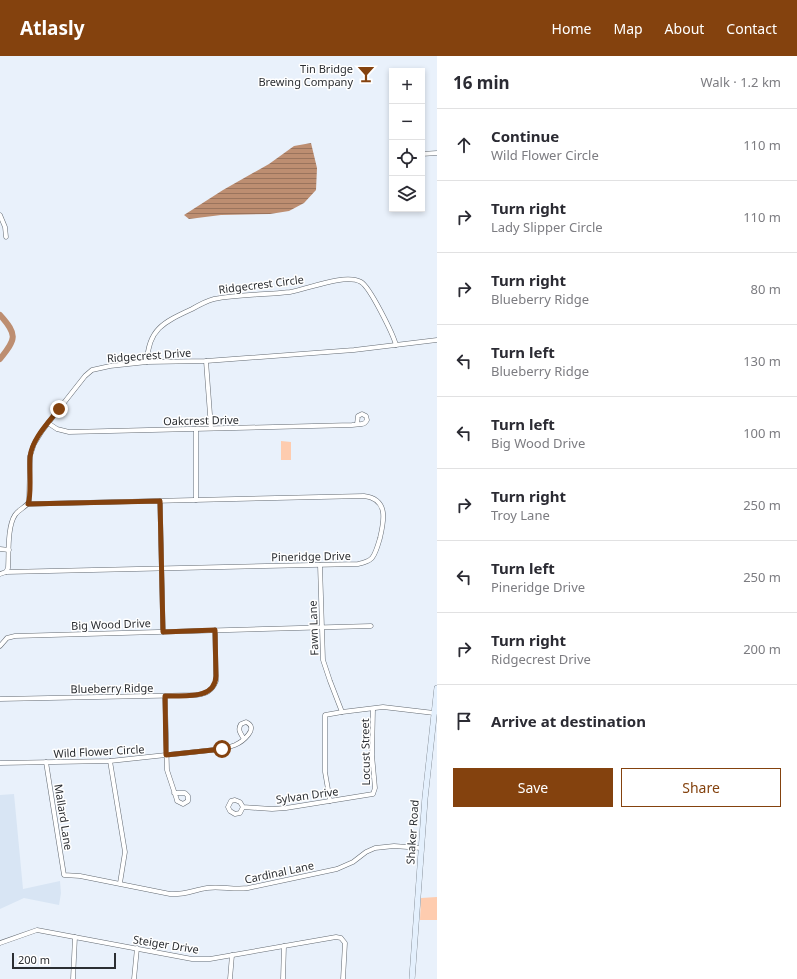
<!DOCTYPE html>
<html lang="en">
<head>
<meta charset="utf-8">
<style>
  body { margin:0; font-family:"Noto Sans",sans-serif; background:#f7f7f7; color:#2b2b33 }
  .controls { position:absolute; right:12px; top:12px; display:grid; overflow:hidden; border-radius:0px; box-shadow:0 2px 6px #0003 }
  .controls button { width:36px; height:36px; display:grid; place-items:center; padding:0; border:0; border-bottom:1px solid #e1e1e2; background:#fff; color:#2b2b33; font:20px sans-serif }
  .scale { position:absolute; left:12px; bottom:10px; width:104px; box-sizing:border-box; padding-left:4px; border:2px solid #2b2e32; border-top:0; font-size:11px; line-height:14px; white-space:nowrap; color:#2b2e32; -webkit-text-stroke:3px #fff; paint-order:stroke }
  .stop { position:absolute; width:12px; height:12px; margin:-9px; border:3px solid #84420e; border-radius:50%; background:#fff }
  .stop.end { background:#84420e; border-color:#fff; box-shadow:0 1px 4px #0008 }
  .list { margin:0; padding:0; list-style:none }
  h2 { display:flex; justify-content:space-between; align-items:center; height:52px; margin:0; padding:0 16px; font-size:17px }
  h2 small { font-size:13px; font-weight:400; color:#7c7c81 }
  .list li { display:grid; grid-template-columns:26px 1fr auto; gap:12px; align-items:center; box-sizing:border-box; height:72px; padding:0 16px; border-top:1px solid #e1e1e2 }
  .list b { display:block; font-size:15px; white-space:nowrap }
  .list p { margin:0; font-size:13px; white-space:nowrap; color:#7c7c81 }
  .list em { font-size:13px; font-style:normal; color:#7c7c81 }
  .actions { display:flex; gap:8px; padding:12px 16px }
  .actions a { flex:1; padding:9px 0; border:1px solid #84420e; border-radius:0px; text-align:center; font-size:14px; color:#84420e }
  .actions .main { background:#84420e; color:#fff }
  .icon { flex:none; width:22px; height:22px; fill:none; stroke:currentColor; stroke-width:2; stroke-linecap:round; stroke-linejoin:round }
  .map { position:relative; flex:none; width:437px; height:923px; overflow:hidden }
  header { display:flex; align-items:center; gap:24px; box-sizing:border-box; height:56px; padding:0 20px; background:#84420e; color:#fff }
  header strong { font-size:19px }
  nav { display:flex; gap:22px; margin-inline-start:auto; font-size:14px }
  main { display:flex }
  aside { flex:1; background:#fff }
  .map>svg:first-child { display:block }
  .built { fill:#d8e5f4 }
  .park { fill:#feccaf }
  .water { fill:url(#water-rules) }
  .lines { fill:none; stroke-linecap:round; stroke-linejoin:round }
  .river { stroke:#bd8e71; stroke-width:6 }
  .street-casing { stroke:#636a72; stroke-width:5 }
  .secondary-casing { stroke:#636a72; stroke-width:6 }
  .street { stroke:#fff; stroke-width:4 }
  .secondary { stroke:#e4f0fd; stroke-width:5.5 }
  .route { stroke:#84420e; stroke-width:5 }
  .labels { text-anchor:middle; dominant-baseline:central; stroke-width:3; stroke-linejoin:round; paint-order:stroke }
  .poi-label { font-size:11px; fill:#2b2e32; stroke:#fff; text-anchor:end }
  .street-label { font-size:11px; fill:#2b2e32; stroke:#fff }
</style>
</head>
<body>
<header>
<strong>Atlasly</strong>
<nav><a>Home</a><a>Map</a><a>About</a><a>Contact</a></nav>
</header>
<main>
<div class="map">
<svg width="437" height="923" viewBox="0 0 437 923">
  <defs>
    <pattern id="water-rules" width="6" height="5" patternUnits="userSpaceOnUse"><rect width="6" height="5" fill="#bd8e71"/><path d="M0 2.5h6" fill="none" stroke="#9a745d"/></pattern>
  </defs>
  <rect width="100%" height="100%" fill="#e9f1fb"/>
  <path class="built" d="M14,738L23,833L60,825L61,837L59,849L24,842L0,853V739Z"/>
  <g class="park">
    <path d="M281,385L291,386V404H281Z"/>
    <path d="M437,841V864H420L421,842Z"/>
  </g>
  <path class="water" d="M311,87L317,112L316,134L304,147L289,155L270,158L221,159L189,163L184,159L223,134L269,108L294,90Z"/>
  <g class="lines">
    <path class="river" d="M0,259C18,279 16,283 0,303"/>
    <g class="street-casing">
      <g id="street">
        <path d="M422,98L437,97"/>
        <path d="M0,159L5,171L6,181"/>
        <path d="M206,305L211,372"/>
        <path d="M147,306C148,273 164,266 192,253C199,249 206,245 214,243C239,238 265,239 290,236C308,233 345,217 361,226C370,231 393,278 396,289"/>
        <path d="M48,367L57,373L69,376L352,369L362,368C365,368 366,366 367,364L366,360L362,358L358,360L357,368"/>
        <path d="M196,373V444"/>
        <path d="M160,445L163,576"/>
        <path d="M0,493L9,494"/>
        <path d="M320,509L323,604L330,625L342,656"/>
        <path d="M6,516L8,512C9,498 7,471 15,459C19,453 25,452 29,446L30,400L34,388L42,375L59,353L85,320L92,314L110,310L147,306L206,305L354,294L437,284"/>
        <path d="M0,518L6,516L358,508C363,507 368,506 372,502C376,497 378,489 380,482C384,465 389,443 364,440L28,448"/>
        <path d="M0,590L7,582L15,580L371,570"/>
        <path d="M165,640L167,714L177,744V745L183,748L188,745V740L185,737H174"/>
        <path d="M0,643L196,639C206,638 212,635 216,625L215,574"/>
        <path d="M110,705L125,796L120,827"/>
        <path d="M46,706L64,819L80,820L170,838C186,839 193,834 207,832C220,830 234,834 248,832L337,813L353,806L366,796L375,792L394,790L421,792"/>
        <path d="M0,707L110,705L222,693C226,692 230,691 235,689C242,686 260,672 246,666L241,668C237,674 241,678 244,683"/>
        <path d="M330,745L325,716V659L342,656L383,651L434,657"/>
        <path d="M243,751L240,757L235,758L230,755L228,751L231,745L235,744L240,746L243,751L272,753L286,752L373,738L375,732L372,699L373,653"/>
        <path d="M0,887L37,874L192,903H210L336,881L341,882L345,887L343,923"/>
        <path d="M73,923L75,881"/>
        <path d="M134,923L137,892"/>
        <path d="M230,923L232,899"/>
        <path d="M283,923L284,890"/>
      </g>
    </g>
    <g class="secondary-casing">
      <path id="secondary" d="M412,923L425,742L437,632"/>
    </g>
    <use href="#street" class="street"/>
    <use href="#secondary" class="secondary"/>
  </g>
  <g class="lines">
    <path class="route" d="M59,353C48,367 32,383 30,401C29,414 32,438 28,448L160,445L163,576L215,574L216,620C215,645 182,639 165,640L166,699L222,693"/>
  </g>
  <defs>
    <g id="bar-bare" transform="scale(1.38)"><path d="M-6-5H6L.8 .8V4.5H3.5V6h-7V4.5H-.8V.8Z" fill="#84420e" stroke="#fff" stroke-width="2.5" paint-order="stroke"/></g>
  </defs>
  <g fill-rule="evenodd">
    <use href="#bar-bare" x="366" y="18"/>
  </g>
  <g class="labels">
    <g class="poi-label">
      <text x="353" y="12">Tin Bridge<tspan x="353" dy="13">Brewing Company</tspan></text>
    </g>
    <g class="street-label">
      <text transform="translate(261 228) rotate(-7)">Ridgecrest Circle</text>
      <text transform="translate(149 299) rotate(-4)">Ridgecrest Drive</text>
      <text transform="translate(201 364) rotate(-1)">Oakcrest Drive</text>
      <text transform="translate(311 500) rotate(-1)">Pineridge Drive</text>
      <text transform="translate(111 568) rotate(-2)">Big Wood Drive</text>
      <text transform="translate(313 572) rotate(-92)">Fawn Lane</text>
      <text transform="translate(112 632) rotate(-1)">Blueberry Ridge</text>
      <text transform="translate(99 695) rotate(-3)">Wild Flower Circle</text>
      <text transform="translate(365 696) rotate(-91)">Locust Street</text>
      <text transform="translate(307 739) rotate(-8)">Sylvan Drive</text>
      <text transform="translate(64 761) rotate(81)">Mallard Lane</text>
      <text transform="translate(412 776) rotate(-86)">Shaker Road</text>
      <text transform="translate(279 816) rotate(-12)">Cardinal Lane</text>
      <text transform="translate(166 888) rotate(9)">Steiger Drive</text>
    </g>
  </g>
</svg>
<div class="controls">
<button>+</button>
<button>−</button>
<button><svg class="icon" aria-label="locate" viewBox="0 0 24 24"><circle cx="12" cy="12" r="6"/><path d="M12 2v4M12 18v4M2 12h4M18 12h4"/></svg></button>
<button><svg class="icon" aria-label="layers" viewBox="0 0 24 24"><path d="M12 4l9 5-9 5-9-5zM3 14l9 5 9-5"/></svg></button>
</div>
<div class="scale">200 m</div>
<div class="stop" style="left:222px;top:693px"></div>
<div class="stop end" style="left:59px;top:353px"></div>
</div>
<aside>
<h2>16 min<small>Walk · 1.2 km</small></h2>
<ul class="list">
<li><svg class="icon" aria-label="ahead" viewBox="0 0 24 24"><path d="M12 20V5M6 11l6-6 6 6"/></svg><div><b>Continue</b><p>Wild Flower Circle</p></div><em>110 m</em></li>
<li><svg class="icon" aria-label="right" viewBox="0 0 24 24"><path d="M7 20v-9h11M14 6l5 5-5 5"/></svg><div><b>Turn right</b><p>Lady Slipper Circle</p></div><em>110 m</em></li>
<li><svg class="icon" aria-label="right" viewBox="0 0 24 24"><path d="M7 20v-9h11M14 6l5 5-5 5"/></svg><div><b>Turn right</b><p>Blueberry Ridge</p></div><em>80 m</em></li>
<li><svg class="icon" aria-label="left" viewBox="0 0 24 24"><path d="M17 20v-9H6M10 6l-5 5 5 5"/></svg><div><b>Turn left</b><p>Blueberry Ridge</p></div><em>130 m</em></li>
<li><svg class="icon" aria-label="left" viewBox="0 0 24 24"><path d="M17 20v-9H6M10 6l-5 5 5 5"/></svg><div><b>Turn left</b><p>Big Wood Drive</p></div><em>100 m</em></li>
<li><svg class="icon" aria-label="right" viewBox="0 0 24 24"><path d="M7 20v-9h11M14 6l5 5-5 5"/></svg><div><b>Turn right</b><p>Troy Lane</p></div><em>250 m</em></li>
<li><svg class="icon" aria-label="left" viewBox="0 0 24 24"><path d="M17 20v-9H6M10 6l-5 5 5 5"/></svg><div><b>Turn left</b><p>Pineridge Drive</p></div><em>250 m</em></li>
<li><svg class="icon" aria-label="right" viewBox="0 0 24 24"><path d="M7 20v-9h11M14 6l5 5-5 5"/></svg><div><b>Turn right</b><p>Ridgecrest Drive</p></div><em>200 m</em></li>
<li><svg class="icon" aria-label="arrive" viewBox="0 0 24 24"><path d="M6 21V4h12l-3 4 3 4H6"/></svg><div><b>Arrive at destination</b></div></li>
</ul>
<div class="actions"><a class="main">Save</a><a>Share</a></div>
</aside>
</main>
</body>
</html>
